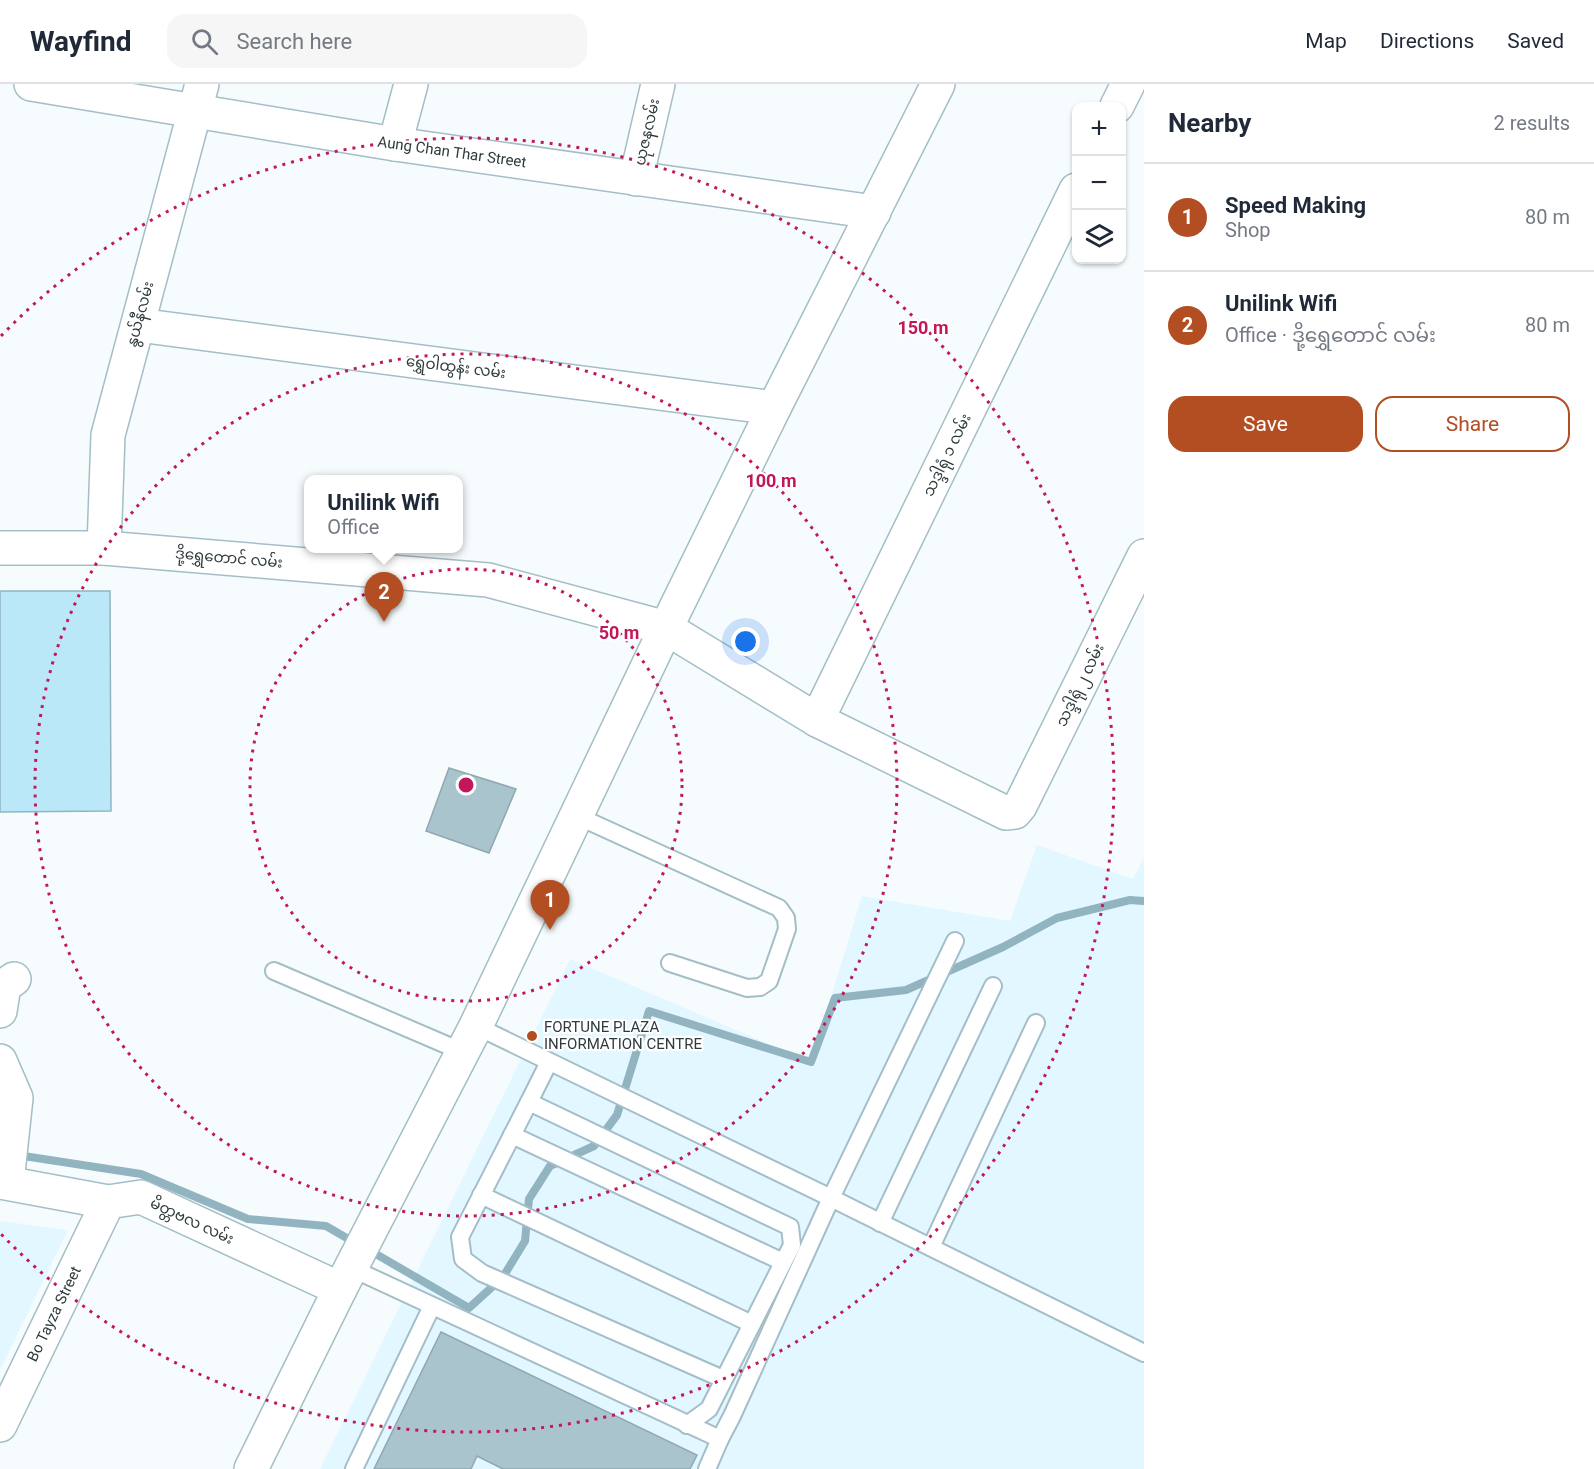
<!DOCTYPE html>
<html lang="en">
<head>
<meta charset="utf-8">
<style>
  body { margin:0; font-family:Roboto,"Noto Sans Myanmar",sans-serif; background:#f6f6f7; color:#1f2937 }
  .controls { position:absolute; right:18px; top:18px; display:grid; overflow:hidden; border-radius:12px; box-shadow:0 2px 4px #0004 }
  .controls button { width:54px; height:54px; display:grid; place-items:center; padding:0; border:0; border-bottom:2px solid #e0e1e3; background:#fff; color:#1f2937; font:30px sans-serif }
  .you { position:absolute; left:746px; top:558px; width:21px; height:21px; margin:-15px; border:4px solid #fff; border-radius:50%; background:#1a73e8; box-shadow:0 0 0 9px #1a73e833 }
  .badge { display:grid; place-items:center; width:39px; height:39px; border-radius:50%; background:#b34e22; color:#fff; font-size:20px; font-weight:700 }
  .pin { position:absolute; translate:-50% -50px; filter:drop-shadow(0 2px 3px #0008) }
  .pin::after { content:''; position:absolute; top:32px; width:21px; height:18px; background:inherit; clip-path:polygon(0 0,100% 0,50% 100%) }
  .popup { position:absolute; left:304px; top:391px; width:159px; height:78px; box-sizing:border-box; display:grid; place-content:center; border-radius:12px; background:#fff; filter:drop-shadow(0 2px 4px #0005); font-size:20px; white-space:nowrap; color:#747a83 }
  .popup b { font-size:22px; color:#1f2937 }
  .popup::after { content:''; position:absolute; left:50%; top:100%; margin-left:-12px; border:12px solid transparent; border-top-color:#fff }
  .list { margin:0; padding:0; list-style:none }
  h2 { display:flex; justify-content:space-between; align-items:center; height:78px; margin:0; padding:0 24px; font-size:26px }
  h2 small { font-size:20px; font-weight:400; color:#747a83 }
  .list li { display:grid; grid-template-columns:39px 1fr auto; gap:18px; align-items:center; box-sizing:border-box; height:108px; padding:0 24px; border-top:2px solid #e0e1e3 }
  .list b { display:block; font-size:22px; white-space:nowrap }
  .list p { margin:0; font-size:20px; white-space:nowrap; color:#747a83 }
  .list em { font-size:20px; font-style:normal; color:#747a83 }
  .actions { display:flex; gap:12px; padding:18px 24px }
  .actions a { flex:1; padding:14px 0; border:2px solid #b34e22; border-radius:18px; text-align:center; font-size:21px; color:#b34e22 }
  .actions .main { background:#b34e22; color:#fff }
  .icon { flex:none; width:33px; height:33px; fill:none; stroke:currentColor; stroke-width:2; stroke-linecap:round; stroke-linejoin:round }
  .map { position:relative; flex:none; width:1144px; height:1385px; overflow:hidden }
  header { display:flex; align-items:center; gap:36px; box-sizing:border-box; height:84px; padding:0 30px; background:#fff; border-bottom:2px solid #e0e1e3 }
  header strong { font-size:28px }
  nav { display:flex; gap:33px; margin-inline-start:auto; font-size:21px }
  .search { width:420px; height:54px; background:#f6f6f7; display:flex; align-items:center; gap:15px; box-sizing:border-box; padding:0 21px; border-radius:18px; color:#747a83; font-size:22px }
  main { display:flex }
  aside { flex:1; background:#fff }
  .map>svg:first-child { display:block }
  .built { fill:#e2f7ff }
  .water { fill:#bbe8f8; stroke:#91b4c0; stroke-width:1.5 }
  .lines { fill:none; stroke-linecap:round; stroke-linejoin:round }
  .stream { stroke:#91b4c0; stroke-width:8 }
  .building { fill:#aac4cd; stroke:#8fa8b1; stroke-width:1.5 }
  .lane-casing { stroke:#a4bec7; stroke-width:20 }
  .street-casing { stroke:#a4bec7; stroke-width:36 }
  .primary-casing { stroke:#a4bec7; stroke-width:36 }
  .lane { stroke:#fff; stroke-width:16 }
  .street { stroke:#fff; stroke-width:33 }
  .primary { stroke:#fff; stroke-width:33 }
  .ring { fill:none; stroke:#c2185b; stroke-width:3; stroke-dasharray:3 6 }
  .poi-dot { fill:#b34e22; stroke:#fff; stroke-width:2 }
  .labels { text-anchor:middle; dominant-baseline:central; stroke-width:4.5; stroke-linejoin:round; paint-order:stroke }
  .street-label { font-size:15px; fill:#2f3a3d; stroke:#fff }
  .poi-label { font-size:15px; fill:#2f3a3d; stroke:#fff; text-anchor:start }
  .centre { fill:#c2185b; stroke:#fff; stroke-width:3 }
  .ring-label { font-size:18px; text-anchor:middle; font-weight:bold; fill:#c2185b; stroke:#fff; stroke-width:4.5; stroke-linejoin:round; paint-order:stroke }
</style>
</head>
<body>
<header>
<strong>Wayfind</strong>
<div class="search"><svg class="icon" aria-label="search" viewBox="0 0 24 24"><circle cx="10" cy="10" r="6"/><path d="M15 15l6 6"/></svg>Search here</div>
<nav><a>Map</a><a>Directions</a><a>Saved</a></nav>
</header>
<main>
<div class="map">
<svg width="1144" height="1385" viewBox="0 0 1144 1385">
  <rect width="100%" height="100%" fill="#f6fcfd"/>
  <g class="built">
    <path d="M1037,761L1133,795L1144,773V1385H320L570,875L811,978L862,812L1010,837Z"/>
    <path d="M0,1137L68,1146L0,1286Z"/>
  </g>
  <path class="water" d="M110,507L111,727L0,728V507Z"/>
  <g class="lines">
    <g class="stream">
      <path d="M17,1071L141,1090L248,1135L326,1142L357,1160"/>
      <path d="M369,1166L469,1224L503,1193L525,1157L529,1115L550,1082L594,1062L617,1031L649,927L811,978L835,914L906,906L1003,863L1057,834L1130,816L1144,817"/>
    </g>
  </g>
  <g class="building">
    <path d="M449,684L516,705L489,769L426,747Z"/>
    <path d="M441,1248L697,1371L690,1385H503L477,1372L471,1385H374Z"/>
  </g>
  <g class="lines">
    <g class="lane-casing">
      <g id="lane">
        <path d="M575,731L779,824L786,834L787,845L769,897L760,903L747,904L670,879"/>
        <path d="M955,857L831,1114L1144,1269"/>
        <path d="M274,887L463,968"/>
        <path d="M529,1018L549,978"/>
        <path d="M512,1051L783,1178"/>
        <path d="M481,1111L752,1240"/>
        <path d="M880,1139L993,902"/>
        <path d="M931,1163L1036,939"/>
        <path d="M351,1184L720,1355L732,1332L831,1114L476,942"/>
        <path d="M687,1341L709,1325L792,1161L790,1143L529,1018L460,1153L463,1175L482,1189L723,1295"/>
        <path d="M354,1385L432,1222"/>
        <path d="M707,1385L720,1355"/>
      </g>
    </g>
    <g class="street-casing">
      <g id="street">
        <path d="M31,0L395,60L874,128"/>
        <path d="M1117,22L1128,0"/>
        <path d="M395,60L411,0"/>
        <path d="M636,95L658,0"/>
        <path d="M138,241L774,324"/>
        <path d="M0,464H104L488,496L666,544L817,636L1006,729L1015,728L1020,722L1144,472"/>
        <path d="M104,464L108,351L202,0"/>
        <path d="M817,636L1076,106"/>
        <path d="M0,927L4,902L14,895"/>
        <path d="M0,977L16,1014L7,1098"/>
        <path d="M0,1098L108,1118L141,1113L340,1205"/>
        <path d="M0,1341L108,1118"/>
      </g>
    </g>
    <g class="primary-casing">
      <path id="primary" d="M251,1385L340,1205L476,942L666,544L774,324L938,0"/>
    </g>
    <use href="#lane" class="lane"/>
    <use href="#street" class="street"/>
    <use href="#primary" class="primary"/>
  </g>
  <g class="ring">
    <circle cx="466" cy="701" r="216"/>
    <circle cx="466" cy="701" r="431"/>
    <path d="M1 252A647 647 0 1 1 1 1150"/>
  </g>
  <circle class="poi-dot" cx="532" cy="952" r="6"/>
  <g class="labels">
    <g class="street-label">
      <text transform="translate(647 48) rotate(-77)">ယုဇနလမ်း</text>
      <text transform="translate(452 68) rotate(8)">Aung Chan Thar Street</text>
      <text transform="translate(140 230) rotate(-75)">နွယ်နီလမ်း</text>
      <text transform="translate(456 283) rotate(7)">ရွှေဝါထွန်း လမ်း</text>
      <text transform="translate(947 371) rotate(-64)">သဒ္ဒါရုံ ၁ လမ်း</text>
      <text transform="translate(229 474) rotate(5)">ဒို့ရွှေတောင် လမ်း</text>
      <text transform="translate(1080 601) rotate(-64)">သဒ္ဒါရုံ ၂ လမ်း</text>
      <text transform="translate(192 1137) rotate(25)">မိတ္တဗလ လမ်း</text>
      <text transform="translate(54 1230) rotate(-64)">Bo Tayza Street</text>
    </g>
    <g class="poi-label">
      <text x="544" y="943">FORTUNE PLAZA<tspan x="544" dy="17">INFORMATION CENTRE</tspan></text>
    </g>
  </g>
  <circle cx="466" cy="701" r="9" class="centre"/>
  <g class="ring-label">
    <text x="923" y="250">150 m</text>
    <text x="771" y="403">100 m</text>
    <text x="619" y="555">50 m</text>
  </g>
</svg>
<div class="controls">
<button>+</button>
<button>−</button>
<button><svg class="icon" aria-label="layers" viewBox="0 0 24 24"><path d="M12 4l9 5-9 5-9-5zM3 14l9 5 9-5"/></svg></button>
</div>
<div class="you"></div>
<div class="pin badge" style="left:550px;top:846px">1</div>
<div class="pin badge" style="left:384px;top:538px">2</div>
<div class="popup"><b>Unilink Wifi</b>Office</div>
</div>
<aside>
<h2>Nearby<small>2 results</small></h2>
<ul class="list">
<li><span class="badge">1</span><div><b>Speed Making</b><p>Shop</p></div><em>80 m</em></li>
<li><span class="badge">2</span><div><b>Unilink Wifi</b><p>Office · ဒို့ရွှေတောင် လမ်း</p></div><em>80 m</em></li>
</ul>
<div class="actions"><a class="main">Save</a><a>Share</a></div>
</aside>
</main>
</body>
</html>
